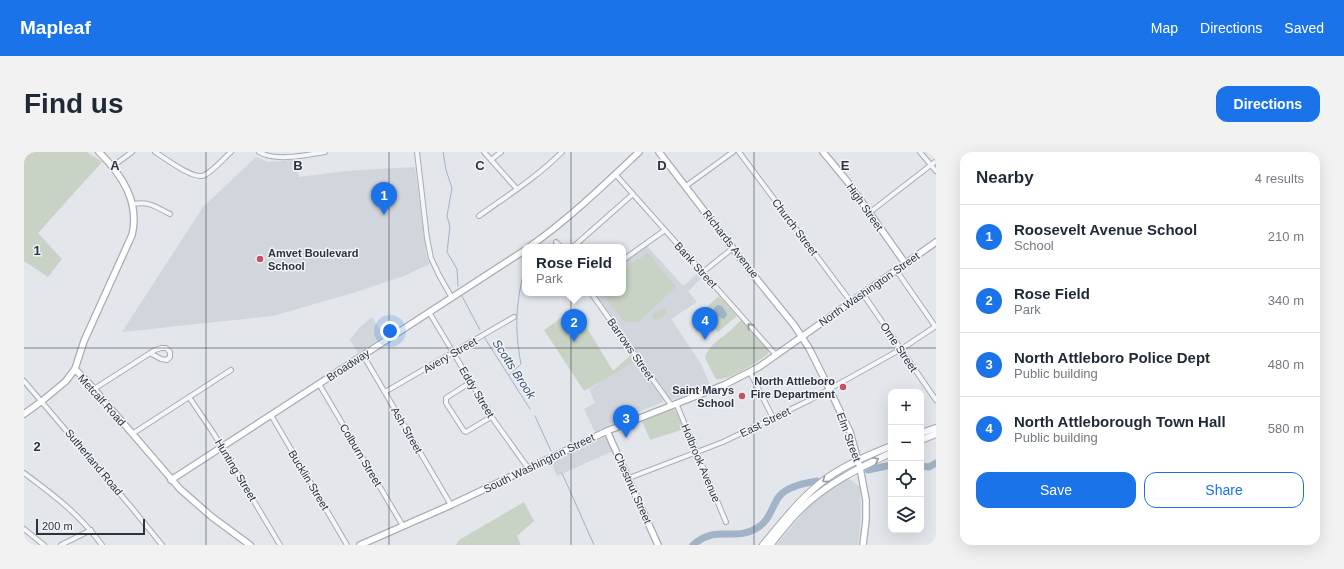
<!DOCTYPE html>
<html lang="en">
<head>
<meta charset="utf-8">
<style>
  body { margin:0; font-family:Helvetica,sans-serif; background:#f2f2f3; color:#1f2937 }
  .controls { position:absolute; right:12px; bottom:12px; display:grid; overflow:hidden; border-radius:8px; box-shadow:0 4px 16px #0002 }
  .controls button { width:36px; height:36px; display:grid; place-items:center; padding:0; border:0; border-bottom:1px solid #e0e1e3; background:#fff; color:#1f2937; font:20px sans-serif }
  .scale { position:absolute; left:12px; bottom:10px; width:109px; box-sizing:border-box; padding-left:4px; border:2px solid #2c3341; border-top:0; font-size:11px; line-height:14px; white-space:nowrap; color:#2c3341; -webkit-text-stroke:3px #f2f4f7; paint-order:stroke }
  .you { position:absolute; left:366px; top:179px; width:14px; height:14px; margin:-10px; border:3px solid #fff; border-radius:50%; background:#1a73e8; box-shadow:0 0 0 6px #1a73e833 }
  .badge { display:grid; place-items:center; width:26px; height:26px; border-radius:50%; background:#1a73e8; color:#fff; font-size:13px; font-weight:700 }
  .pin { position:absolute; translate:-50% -33px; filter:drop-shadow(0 1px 2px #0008) }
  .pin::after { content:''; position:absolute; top:21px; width:14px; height:12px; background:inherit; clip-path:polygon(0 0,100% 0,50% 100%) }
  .popup { position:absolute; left:498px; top:92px; width:104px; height:52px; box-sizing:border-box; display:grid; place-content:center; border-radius:8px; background:#fff; filter:drop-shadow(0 1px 3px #0005); font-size:13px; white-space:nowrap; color:#747a83 }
  .popup b { font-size:15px; color:#1f2937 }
  .popup::after { content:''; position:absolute; left:50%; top:100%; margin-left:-8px; border:8px solid transparent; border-top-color:#fff }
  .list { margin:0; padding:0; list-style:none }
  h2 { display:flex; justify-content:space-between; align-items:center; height:52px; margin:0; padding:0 16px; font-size:17px }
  h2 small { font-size:13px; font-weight:400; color:#747a83 }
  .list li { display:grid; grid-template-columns:26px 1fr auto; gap:12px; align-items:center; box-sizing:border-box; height:64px; padding:0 16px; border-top:1px solid #e0e1e3 }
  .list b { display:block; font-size:15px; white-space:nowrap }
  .list p { margin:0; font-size:13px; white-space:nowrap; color:#747a83 }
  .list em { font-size:13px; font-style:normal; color:#747a83 }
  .actions { display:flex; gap:8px; padding:12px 16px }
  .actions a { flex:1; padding:9px 0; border:1px solid #1a73e8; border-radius:12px; text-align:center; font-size:14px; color:#1a73e8 }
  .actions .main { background:#1a73e8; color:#fff }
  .icon { flex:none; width:22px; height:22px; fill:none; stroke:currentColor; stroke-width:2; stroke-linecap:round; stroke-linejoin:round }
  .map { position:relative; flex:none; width:912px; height:393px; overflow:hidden; border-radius:12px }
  header { display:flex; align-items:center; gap:24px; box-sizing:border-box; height:56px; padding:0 20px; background:#1a73e8; color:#fff }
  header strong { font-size:19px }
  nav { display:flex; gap:22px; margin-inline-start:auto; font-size:14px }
  .intro { display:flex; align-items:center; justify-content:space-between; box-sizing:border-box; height:96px; padding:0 24px }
  h1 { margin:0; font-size:28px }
  .button { padding:10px 18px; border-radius:12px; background:#1a73e8; color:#fff; font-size:14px; font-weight:700 }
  main { display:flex; gap:24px; padding:0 24px }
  aside { flex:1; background:#fff; border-radius:12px; box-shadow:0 4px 16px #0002 }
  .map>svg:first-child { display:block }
  .built { fill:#d1d5dc }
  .green { fill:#c8d3c5 }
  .water { fill:#a1b3c7 }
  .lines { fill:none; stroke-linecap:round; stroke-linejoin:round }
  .stream { stroke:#a1b3c7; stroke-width:1 }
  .river { stroke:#a1b3c7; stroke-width:7 }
  .street-casing { stroke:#a8adb4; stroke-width:6 }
  .secondary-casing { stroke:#a8adb4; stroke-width:8 }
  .primary-casing { stroke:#a3aab5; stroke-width:8 }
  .street { stroke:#f5f6f8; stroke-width:4 }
  .secondary { stroke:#fff; stroke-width:5.5 }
  .primary { stroke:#fff; stroke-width:6 }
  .oneway { stroke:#90949c }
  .oneway2 { stroke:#9699a0 }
  .grid { fill:none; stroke:#2c3341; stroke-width:1; stroke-opacity:0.55 }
  .poi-dot { fill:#c45263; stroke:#f2f4f7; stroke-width:1.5 }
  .labels { text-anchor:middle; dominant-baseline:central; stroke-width:3; stroke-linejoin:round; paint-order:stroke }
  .street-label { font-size:11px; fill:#2c3341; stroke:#f2f4f7 }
  .poi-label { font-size:11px; font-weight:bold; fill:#2c3341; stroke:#f2f4f7; text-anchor:end }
  .water-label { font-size:12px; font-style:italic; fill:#395272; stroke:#f2f4f7 }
  .grid-label { font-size:13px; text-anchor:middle; font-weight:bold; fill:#2c3341; stroke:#f2f4f7; stroke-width:3; stroke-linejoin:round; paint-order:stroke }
</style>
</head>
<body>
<header>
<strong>Mapleaf</strong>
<nav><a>Map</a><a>Directions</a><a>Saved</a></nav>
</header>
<div class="intro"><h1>Find us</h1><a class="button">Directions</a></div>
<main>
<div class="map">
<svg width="912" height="393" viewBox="0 0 912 393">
  <rect width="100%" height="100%" fill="#e3e6ea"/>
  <g class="built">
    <path d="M232,5L245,10L272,8L275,25L322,19L391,15L402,100L405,112L380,124L332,140L249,164L98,180L179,55Z"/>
    <path d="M623,94L659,134L675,120L679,125L664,139L673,150L647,167L677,212L686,233L661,243L647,248L571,141H599V111Z"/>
    <path d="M348,165L360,184L334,201L326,188L335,176Z"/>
    <path d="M611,208L639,247V250L597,267L571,280L560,257L571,251L565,237L591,222Z"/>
    <path d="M581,285L584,286L589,299L533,324L527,310Z"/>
    <path d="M824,326L836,335L837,364L834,393H752L785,354L803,340Z"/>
  </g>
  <g class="green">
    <path d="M0,0H63L78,10L14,81L38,107L24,125L0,109Z"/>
    <path d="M624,101L652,135L614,170H601L577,141H599V117Z"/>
    <path d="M695,144L713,164L694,180L677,160Z"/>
    <path d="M551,156L589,219L608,202L611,208L591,222L560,239L520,178Z"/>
    <path d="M640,156L643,161L631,169L628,163Z"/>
    <path d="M717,168L745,198L744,202C733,210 704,230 692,227L681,206C685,191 698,187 708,177C711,174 714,171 717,168Z"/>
    <path d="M651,257L660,277L626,288L618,269Z"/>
    <path d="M500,350L510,369L493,384L497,393H432L435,388Z"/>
  </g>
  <path class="water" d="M693,153C699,153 701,158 703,163L700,167L693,164L690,160V156Z"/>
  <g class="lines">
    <g class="stream">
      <path d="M419,0L422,18L428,36L423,64L426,75L423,100L433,117L434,134"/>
      <path d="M438,144L456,178"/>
      <path d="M460,185L506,257"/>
      <path d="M485,223L497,212C490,175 492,151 501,115"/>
      <path d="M511,264L527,299"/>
      <path d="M538,321L570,393"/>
    </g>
    <g class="river">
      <path d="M897,314L905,315L912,311"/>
      <path d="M844,318L867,313"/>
      <path d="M669,393C692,372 711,390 733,376C745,369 747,357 754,346C761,335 780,331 793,329"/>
    </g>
    <g class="street-casing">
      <g id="street">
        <path d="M131,0C141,6 170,29 181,23C190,18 199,7 207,0"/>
        <path d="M235,0C252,10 282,3 301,0"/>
        <path d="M393,0L403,86L407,106L415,123L428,146"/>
        <path d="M460,0L493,37"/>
        <path d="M715,0L827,150"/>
        <path d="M896,0L912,19"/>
        <path d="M467,8L477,0"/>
        <path d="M89,14L108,0"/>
        <path d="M592,23L752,203"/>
        <path d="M662,34L709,0"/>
        <path d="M109,52C125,49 132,55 146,62"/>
        <path d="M845,61L912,9"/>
        <path d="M455,64C483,44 513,25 538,0"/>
        <path d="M532,90L537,95"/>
        <path d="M549,95L609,42"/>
        <path d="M599,108L641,78"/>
        <path d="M872,118L911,174"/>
        <path d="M679,120L709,96"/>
        <path d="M567,141L647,253"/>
        <path d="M839,142L912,248"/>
        <path d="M405,160L469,267L504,316"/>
        <path d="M339,203L427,353"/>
        <path d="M726,220L749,266"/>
        <path d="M0,229L108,356L138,393"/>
        <path d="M447,230L422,246V251L440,279L442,280L467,265"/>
        <path d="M295,232L379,374"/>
        <path d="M70,237L131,198L137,196H142L146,200V205L143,208L137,207L126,201"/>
        <path d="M361,240L490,165"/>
        <path d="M165,245L190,282L256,393"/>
        <path d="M652,251L702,370"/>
        <path d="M247,263L323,393"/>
        <path d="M108,282L207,218"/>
        <path d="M0,321C31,344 55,362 78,393"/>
        <path d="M605,326L699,290L786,248L879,196L912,174"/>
        <path d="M0,377L20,393"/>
        <path d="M37,393L67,378"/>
      </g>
    </g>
    <g class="secondary-casing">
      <g id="secondary">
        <path d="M635,0L727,120L770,173L785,196L798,222L826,280L836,316L842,348V368L839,393"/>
        <path d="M799,0L823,29L881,111"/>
        <path d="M505,95C545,67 580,33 615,0"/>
        <path d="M51,217L70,237L156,337L188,365L226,393"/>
        <path d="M0,262L18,249L42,229L51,217L60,189L108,83C116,50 98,23 75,0"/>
        <path d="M583,279L634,393"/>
        <path d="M147,328L501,98"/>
        <path d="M336,393L427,353L583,279L700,233L735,215L912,90"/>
      </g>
    </g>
    <g class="primary-casing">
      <g id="primary">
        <path d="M897,281L912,276"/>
        <path d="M897,288L912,282"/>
        <path d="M739,393C759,369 778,344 803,326C823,312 845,303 867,294"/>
        <path d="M746,393C757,380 766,367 778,356C804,331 835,316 867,301"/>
      </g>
    </g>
    <use href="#street" class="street"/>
    <use href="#secondary" class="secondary"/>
    <use href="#primary" class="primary"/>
  </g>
  <defs><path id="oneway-chevron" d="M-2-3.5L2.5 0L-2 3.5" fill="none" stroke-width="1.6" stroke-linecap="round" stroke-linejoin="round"/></defs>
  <use class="oneway" href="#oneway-chevron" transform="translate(726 174) rotate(-131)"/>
  <g class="oneway2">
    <use href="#oneway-chevron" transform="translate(852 308) rotate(-26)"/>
    <use href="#oneway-chevron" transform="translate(801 328) rotate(143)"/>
  </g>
  <path class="grid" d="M182,0V393M365,0V393M547,0V393M730,0V393M0,196H912"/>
  <g class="poi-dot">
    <circle cx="236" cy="107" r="4"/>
    <circle cx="819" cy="235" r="4"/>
    <circle cx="718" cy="244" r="4"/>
  </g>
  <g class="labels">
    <g class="street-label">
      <text transform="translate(841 55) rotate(55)">High Street</text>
      <text transform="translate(771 75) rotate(53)">Church Street</text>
      <text transform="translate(707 92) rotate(52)">Richards Avenue</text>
      <text transform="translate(672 113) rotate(48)">Bank Street</text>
      <text transform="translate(845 137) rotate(-35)">North Washington Street</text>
      <text transform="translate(875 195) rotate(56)">Orne Street</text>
      <text transform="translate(607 197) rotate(55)">Barrows Street</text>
      <text transform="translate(426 203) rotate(-30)">Avery Street</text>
      <text transform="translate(324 213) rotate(-33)">Broadway</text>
      <text transform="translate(453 240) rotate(59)">Eddy Street</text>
      <text transform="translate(78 248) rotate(48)">Metcalf Road</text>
      <text transform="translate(741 270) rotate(-26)">East Street</text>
      <text transform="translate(383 278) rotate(60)">Ash Street</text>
      <text transform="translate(825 285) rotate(70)">Elm Street</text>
      <text transform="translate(337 303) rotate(59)">Colburn Street</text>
      <text transform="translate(70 310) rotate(50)">Sutherland Road</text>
      <text transform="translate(515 311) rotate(-26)">South Washington Street</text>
      <text transform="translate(677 311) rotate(67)">Holbrook Avenue</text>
      <text transform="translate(212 318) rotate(59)">Hunting Street</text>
      <text transform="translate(285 328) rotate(59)">Bucklin Street</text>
      <text transform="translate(609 336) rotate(66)">Chestnut Street</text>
    </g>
    <g class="poi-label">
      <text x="244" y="101" text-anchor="start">Amvet Boulevard<tspan x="244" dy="13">School</tspan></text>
      <text x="811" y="229">North Attleboro<tspan x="811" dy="13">Fire Department</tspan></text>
      <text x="710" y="238">Saint Marys<tspan x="710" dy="13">School</tspan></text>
    </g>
    <g class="water-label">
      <text transform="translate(490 217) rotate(57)">Scotts Brook</text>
    </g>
  </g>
  <g class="grid-label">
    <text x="91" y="18">A</text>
    <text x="274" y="18">B</text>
    <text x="456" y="18">C</text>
    <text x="638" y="18">D</text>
    <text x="821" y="18">E</text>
    <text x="13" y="103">1</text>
    <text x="13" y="299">2</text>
  </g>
</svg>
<div class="controls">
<button>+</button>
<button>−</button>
<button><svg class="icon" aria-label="locate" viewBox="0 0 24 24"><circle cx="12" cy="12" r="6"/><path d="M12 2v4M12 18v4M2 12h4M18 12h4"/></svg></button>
<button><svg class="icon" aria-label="layers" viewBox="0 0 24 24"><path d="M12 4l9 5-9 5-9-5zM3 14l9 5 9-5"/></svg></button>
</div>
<div class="scale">200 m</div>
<div class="you"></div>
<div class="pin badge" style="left:360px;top:63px">1</div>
<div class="pin badge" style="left:550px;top:190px">2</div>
<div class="popup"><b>Rose Field</b>Park</div>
<div class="pin badge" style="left:602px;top:286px">3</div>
<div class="pin badge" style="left:681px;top:188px">4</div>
</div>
<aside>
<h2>Nearby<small>4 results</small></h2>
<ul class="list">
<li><span class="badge">1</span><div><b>Roosevelt Avenue School</b><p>School</p></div><em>210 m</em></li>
<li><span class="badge">2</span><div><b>Rose Field</b><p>Park</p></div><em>340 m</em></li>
<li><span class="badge">3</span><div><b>North Attleboro Police Dept</b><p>Public building</p></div><em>480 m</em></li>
<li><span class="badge">4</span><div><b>North Attleborough Town Hall</b><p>Public building</p></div><em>580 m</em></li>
</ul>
<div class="actions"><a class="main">Save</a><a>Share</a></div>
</aside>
</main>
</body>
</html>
